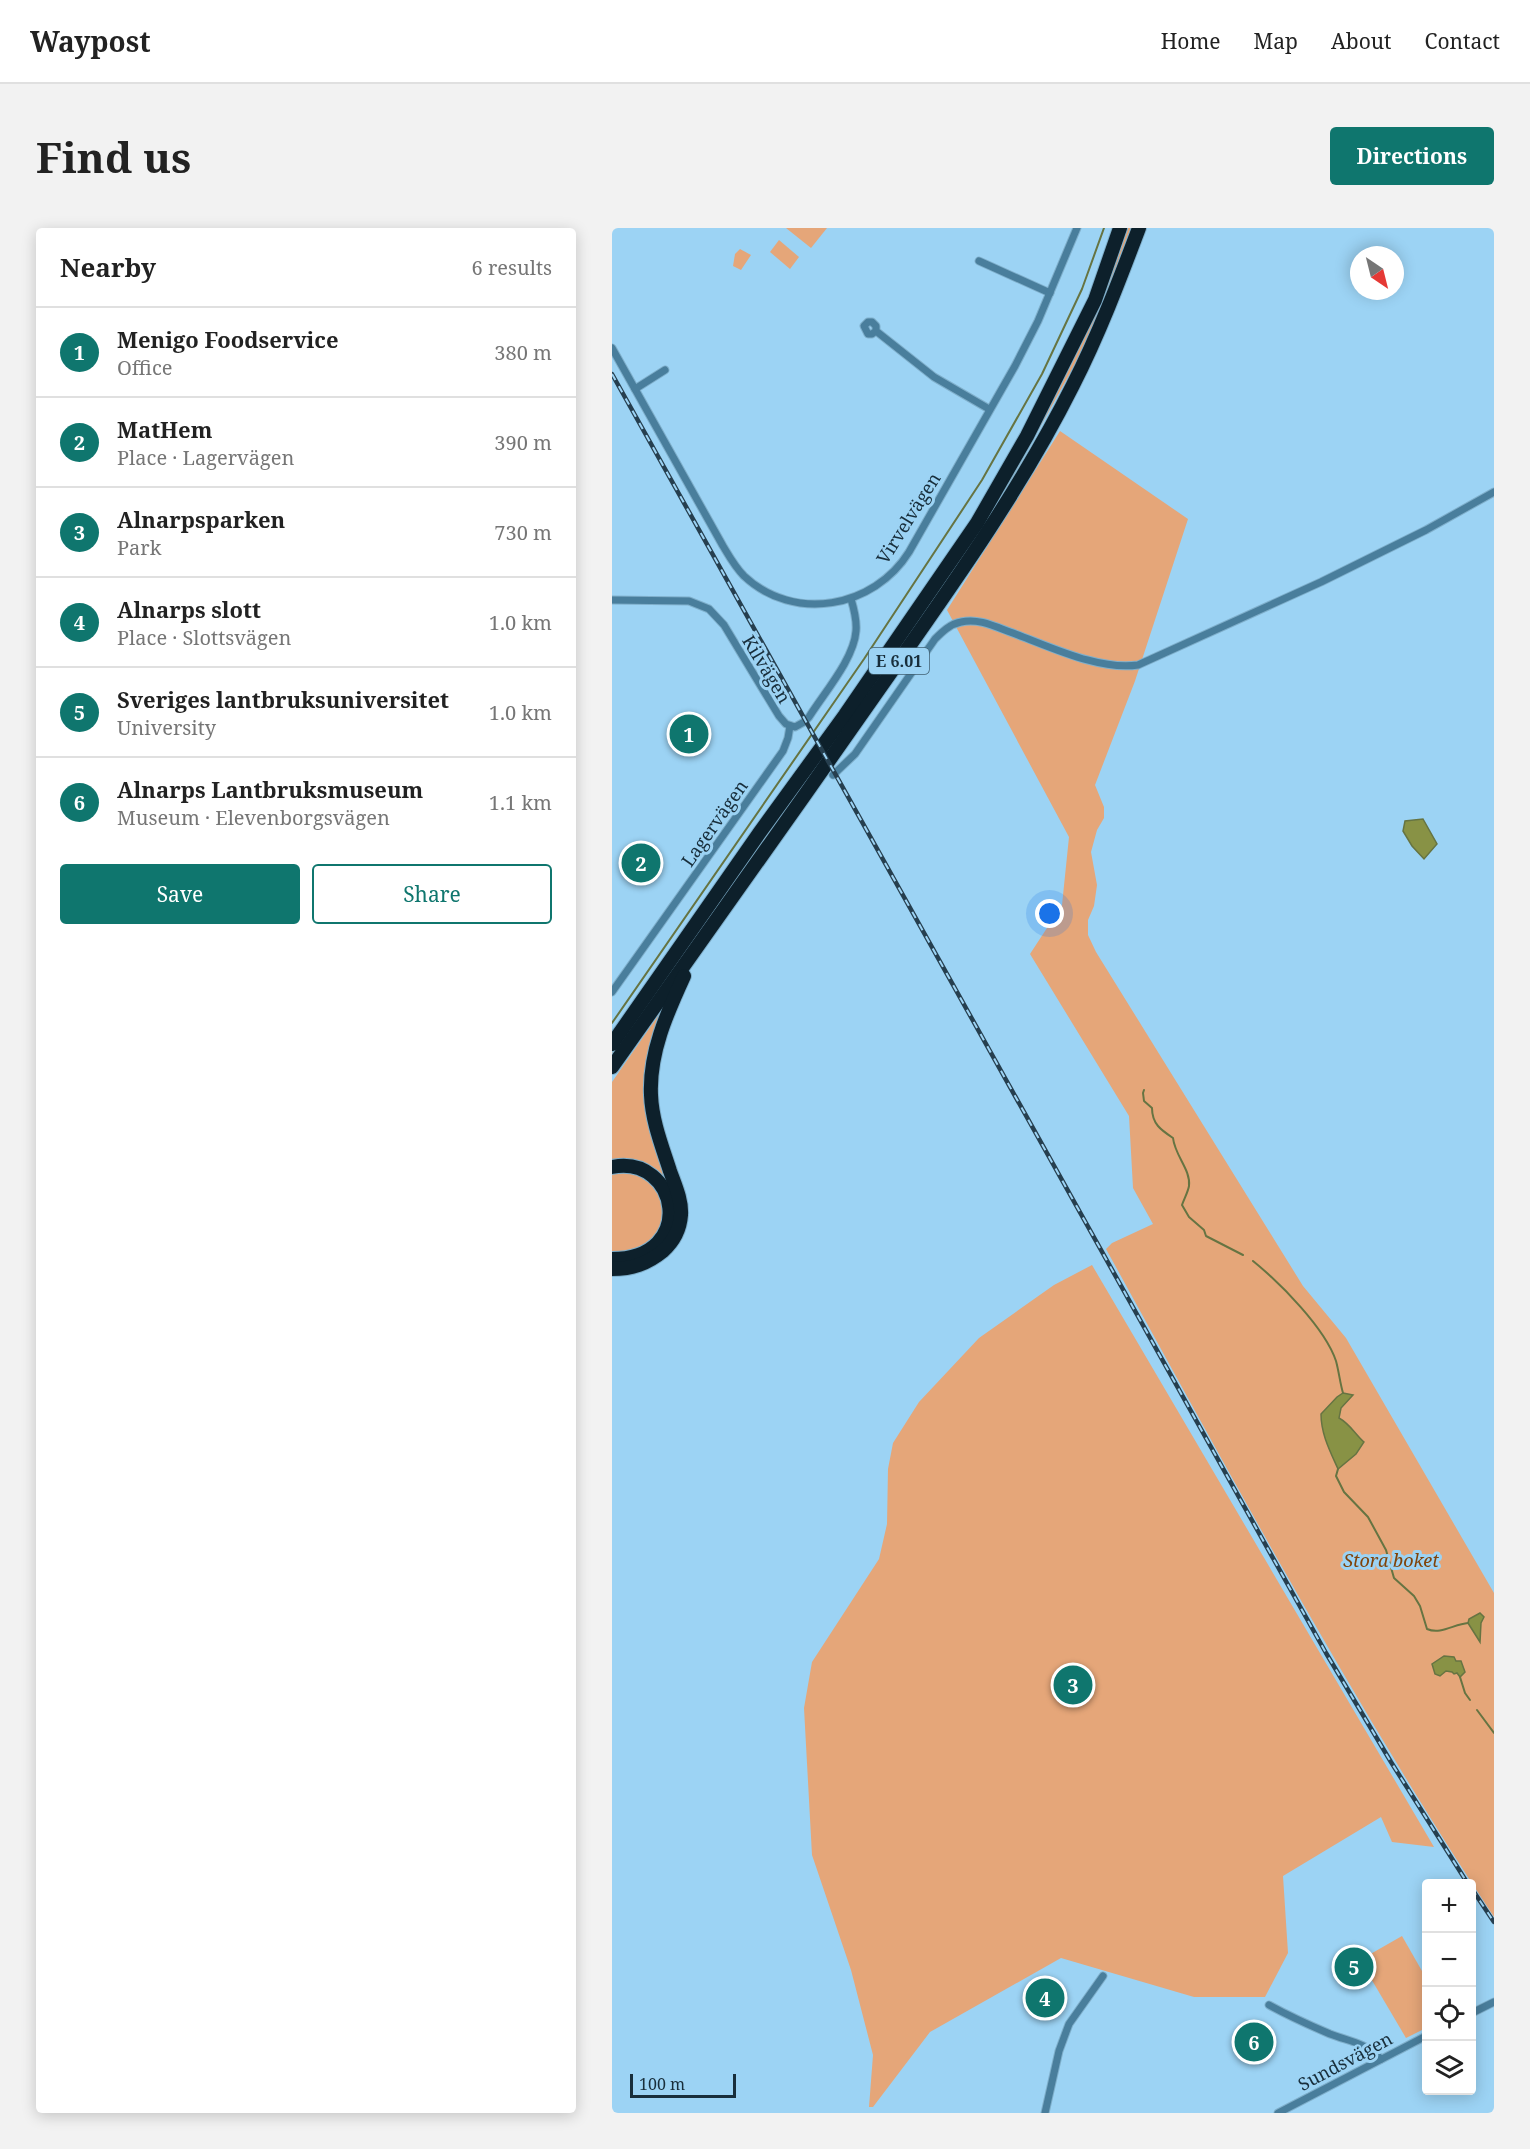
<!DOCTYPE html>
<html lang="en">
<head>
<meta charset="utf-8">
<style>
  body { margin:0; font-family:"Noto Serif",serif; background:#f2f2f2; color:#222 }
  .controls { position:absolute; right:18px; bottom:18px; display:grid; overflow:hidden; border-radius:6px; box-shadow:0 3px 15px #0003 }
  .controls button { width:54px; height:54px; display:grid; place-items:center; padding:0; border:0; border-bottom:2px solid #e0e0e0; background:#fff; color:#222; font:30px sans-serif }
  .compass { position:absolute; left:738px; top:18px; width:54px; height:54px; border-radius:50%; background:#fff; box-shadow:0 3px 15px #0003; rotate:145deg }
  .scale { position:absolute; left:18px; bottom:15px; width:106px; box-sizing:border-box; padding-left:6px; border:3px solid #182e3b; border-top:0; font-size:16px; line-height:21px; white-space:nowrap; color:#182e3b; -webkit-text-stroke:4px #9cd3f4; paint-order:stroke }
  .you { position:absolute; left:438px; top:686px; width:21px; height:21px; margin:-15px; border:4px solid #fff; border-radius:50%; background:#1a73e8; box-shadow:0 0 0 9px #1a73e833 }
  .badge { display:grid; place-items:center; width:39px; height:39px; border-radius:50%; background:#0f766e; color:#fff; font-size:20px; font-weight:700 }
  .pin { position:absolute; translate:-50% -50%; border:3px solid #fff; box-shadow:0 2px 6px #0006 }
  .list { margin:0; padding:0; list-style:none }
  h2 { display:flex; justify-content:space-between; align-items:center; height:78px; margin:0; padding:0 24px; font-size:26px }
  h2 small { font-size:20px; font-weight:400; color:#767676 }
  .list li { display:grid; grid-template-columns:39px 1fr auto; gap:18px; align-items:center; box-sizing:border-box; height:90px; padding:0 24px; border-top:2px solid #e0e0e0 }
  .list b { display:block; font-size:22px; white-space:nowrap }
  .list p { margin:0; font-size:20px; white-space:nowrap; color:#767676 }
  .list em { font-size:20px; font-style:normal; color:#767676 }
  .actions { display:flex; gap:12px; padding:18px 24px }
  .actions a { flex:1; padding:14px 0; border:2px solid #0f766e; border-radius:6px; text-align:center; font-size:21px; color:#0f766e }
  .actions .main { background:#0f766e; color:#fff }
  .icon { flex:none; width:33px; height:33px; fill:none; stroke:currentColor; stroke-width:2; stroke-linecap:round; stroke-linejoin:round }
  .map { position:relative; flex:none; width:882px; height:1885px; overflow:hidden; border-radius:6px }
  header { display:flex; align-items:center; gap:36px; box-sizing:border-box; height:84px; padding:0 30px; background:#fff; border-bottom:2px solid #e0e0e0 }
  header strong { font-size:28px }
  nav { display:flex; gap:33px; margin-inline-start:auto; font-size:21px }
  .intro { display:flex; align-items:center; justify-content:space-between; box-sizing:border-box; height:144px; padding:0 36px }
  h1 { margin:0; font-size:42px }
  .button { padding:15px 27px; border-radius:6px; background:#0f766e; color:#fff; font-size:21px; font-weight:700 }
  main { display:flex; gap:36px; padding:0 36px }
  aside { flex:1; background:#fff; border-radius:6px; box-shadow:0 3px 15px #0003 }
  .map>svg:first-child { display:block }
  .green { fill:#e5a679 }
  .water { fill:#889245; stroke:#667442; stroke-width:1.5 }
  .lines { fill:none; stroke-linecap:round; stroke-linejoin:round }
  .stream { stroke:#667442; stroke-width:2 }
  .minor-casing { stroke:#7fafcb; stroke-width:9 }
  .motorway-casing { stroke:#7fafcb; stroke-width:16 }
  .minor { stroke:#497e9c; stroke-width:7 }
  .motorway { stroke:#0d202b; stroke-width:14 }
  .rail-casing { stroke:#263f4f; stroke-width:4.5 }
  .rail { stroke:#9cd3f4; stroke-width:2; stroke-dasharray:7; stroke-linecap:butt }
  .labels { text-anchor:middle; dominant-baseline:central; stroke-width:6; stroke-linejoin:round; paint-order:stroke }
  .shield { fill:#9cd3f4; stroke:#406072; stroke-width:1.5 }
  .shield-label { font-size:16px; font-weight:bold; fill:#182e3b }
  .street-label { font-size:18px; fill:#182e3b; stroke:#9cd3f4 }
  .park-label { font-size:18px; font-style:italic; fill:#804309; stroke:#9cd3f4 }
</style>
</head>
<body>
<header>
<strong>Waypost</strong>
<nav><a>Home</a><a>Map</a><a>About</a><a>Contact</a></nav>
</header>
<div class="intro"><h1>Find us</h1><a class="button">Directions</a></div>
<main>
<aside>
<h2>Nearby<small>6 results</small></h2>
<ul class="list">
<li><span class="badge">1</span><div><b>Menigo Foodservice</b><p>Office</p></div><em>380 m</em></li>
<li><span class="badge">2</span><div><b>MatHem</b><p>Place · Lagervägen</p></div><em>390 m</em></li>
<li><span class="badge">3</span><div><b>Alnarpsparken</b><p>Park</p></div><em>730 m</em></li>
<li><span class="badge">4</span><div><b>Alnarps slott</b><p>Place · Slottsvägen</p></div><em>1.0 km</em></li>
<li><span class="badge">5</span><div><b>Sveriges lantbruksuniversitet</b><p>University</p></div><em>1.0 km</em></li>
<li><span class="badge">6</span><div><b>Alnarps Lantbruksmuseum</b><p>Museum · Elevenborgsvägen</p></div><em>1.1 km</em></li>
</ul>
<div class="actions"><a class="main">Save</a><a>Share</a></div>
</aside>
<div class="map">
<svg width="882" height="1885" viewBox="0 0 882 1885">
  <rect width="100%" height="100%" fill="#9cd3f4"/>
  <g class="green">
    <path d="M174,0H215L199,20Z"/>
    <path d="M512,0H519L489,80L473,118L399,252L321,373L0,833V825L357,312Z"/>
    <path d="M167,12L187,29L178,41L158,24Z"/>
    <path d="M128,21L139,27L129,42L121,38L123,26Z"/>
    <path d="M448,203L576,291L523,453L483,557L492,579V590L485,602L479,624L485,657L482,678L476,692V707L484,724L691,1058L734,1110L882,1365V1689C740,1474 618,1246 494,1021L500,1015L541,996L521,960L517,888L418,726L450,677L457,609L335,382Z"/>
    <path d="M50,782L36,839L61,962H57L0,936V854Z"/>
    <path d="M0,944C12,945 26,943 36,952C57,968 57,1006 32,1019C23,1024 10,1025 0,1028Z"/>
    <path d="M480,1037L822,1619L780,1614L769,1589L671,1648L676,1725L653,1769H582L449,1730L318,1804L261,1879H257L261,1827L239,1742L200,1627L192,1480L200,1434L267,1331L275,1296L276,1241L281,1215L307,1174L367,1110L442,1057Z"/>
    <path d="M790,1708L814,1750V1800L794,1810L748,1732Z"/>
  </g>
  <g class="water">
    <path d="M811,591L825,616L812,631L800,618L791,603L793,593Z"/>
    <path d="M731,1165L741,1167L729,1180L727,1190C738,1196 743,1206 752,1214L744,1226L726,1241C718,1223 709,1206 709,1186L725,1169Z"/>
    <path d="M868,1385L872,1389L869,1395L868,1414L856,1395L857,1391Z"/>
    <path d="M832,1428L842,1429L844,1433H849L853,1444L848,1449L845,1445L842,1446L840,1444L834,1443L828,1448L823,1446L820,1436Z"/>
  </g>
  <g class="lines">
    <g class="stream">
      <path d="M0,795L252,431L370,252L430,146L470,61L492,0"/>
      <path d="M532,862L531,865L532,873L540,880C540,896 549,902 561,910C563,928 579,942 577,958C576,964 572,971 570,977L577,989L592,1002L594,1008L631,1027"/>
      <path d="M641,1033C668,1055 713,1100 724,1133C727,1144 728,1155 731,1165"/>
      <path d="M726,1241L724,1248L732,1264L756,1289L774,1322L782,1350L802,1368L808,1378L815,1401C829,1407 842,1396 856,1395"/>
      <path d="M848,1449L853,1465L858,1472"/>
      <path d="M865,1482L882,1505"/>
    </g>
    <g class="minor-casing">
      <g id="minor">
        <path d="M367,33L438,65"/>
        <path d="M264,103L260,106H256L252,98L256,94H260L264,98V103L322,149L377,181"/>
        <path d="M0,120L111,318C117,328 123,339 132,348C182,395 262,380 297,324L403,138L426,93L465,0"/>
        <path d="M23,161L53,142"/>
        <path d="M0,372L77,373L97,381L112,397L167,488L174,496L183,499L192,494L197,489C212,465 242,431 244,403C245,392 242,381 239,371"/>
        <path d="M221,547L243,526L323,411C330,404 338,396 349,394C366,390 382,398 398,404C435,417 486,443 526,437L709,354L814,302L882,264"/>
        <path d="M0,764L171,523L176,510L178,498"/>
        <path d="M657,1777C677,1788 697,1797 718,1806C739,1814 752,1814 769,1831"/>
        <path d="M860,1785L882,1774"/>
        <path d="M433,1885L447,1823L457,1796L491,1748"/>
        <path d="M666,1885L814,1808"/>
      </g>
    </g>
    <g class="motorway-casing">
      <g id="motorway">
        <path d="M0,816L148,604L233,487L365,295L415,208L483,72L508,0"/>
        <path d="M0,839C83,721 168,603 251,484C325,378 403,273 461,157C487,106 507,53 527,0"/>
        <path d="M0,939C67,926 86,1031 0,1031"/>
        <path d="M0,1041C20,1041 35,1036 51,1023C61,1014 68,1001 69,987C70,972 63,957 58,943C50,918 40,893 39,867C37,825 55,785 72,748"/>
      </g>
    </g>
    <use href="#minor" class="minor"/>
    <use href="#motorway" class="motorway"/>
    <g class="rail-casing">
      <g id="rail">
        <path d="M0,146L714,1425L779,1534L856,1656"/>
        <path d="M860,1661L882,1694"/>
      </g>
    </g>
    <use href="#rail" class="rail"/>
  </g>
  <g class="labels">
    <rect class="shield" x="257" y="420" width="60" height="26" rx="4.5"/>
    <g class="shield-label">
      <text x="287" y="433">E 6.01</text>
    </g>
    <g class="street-label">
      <text transform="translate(296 290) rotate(-58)">Virvelvägen</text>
      <text transform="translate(155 441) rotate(59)">Kilvägen</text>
      <text transform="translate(102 595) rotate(-55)">Lagervägen</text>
      <text transform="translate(733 1833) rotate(-28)">Sundsvägen</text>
    </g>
    <g class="park-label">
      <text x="779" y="1332">Stora boket</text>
    </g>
  </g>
</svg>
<div class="controls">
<button>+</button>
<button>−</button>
<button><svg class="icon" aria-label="locate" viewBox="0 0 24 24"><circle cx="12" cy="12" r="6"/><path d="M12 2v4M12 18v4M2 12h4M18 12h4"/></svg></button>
<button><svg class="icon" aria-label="layers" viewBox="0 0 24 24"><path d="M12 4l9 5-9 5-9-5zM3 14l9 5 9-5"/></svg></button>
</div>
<svg class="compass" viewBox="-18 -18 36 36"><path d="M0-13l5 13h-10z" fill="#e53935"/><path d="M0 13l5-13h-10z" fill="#767676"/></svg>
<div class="scale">100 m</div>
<div class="you"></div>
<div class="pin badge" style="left:77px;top:506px">1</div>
<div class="pin badge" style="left:29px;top:635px">2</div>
<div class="pin badge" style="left:461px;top:1457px">3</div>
<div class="pin badge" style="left:433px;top:1770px">4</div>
<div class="pin badge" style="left:742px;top:1739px">5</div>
<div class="pin badge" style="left:642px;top:1814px">6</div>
</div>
</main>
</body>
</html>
